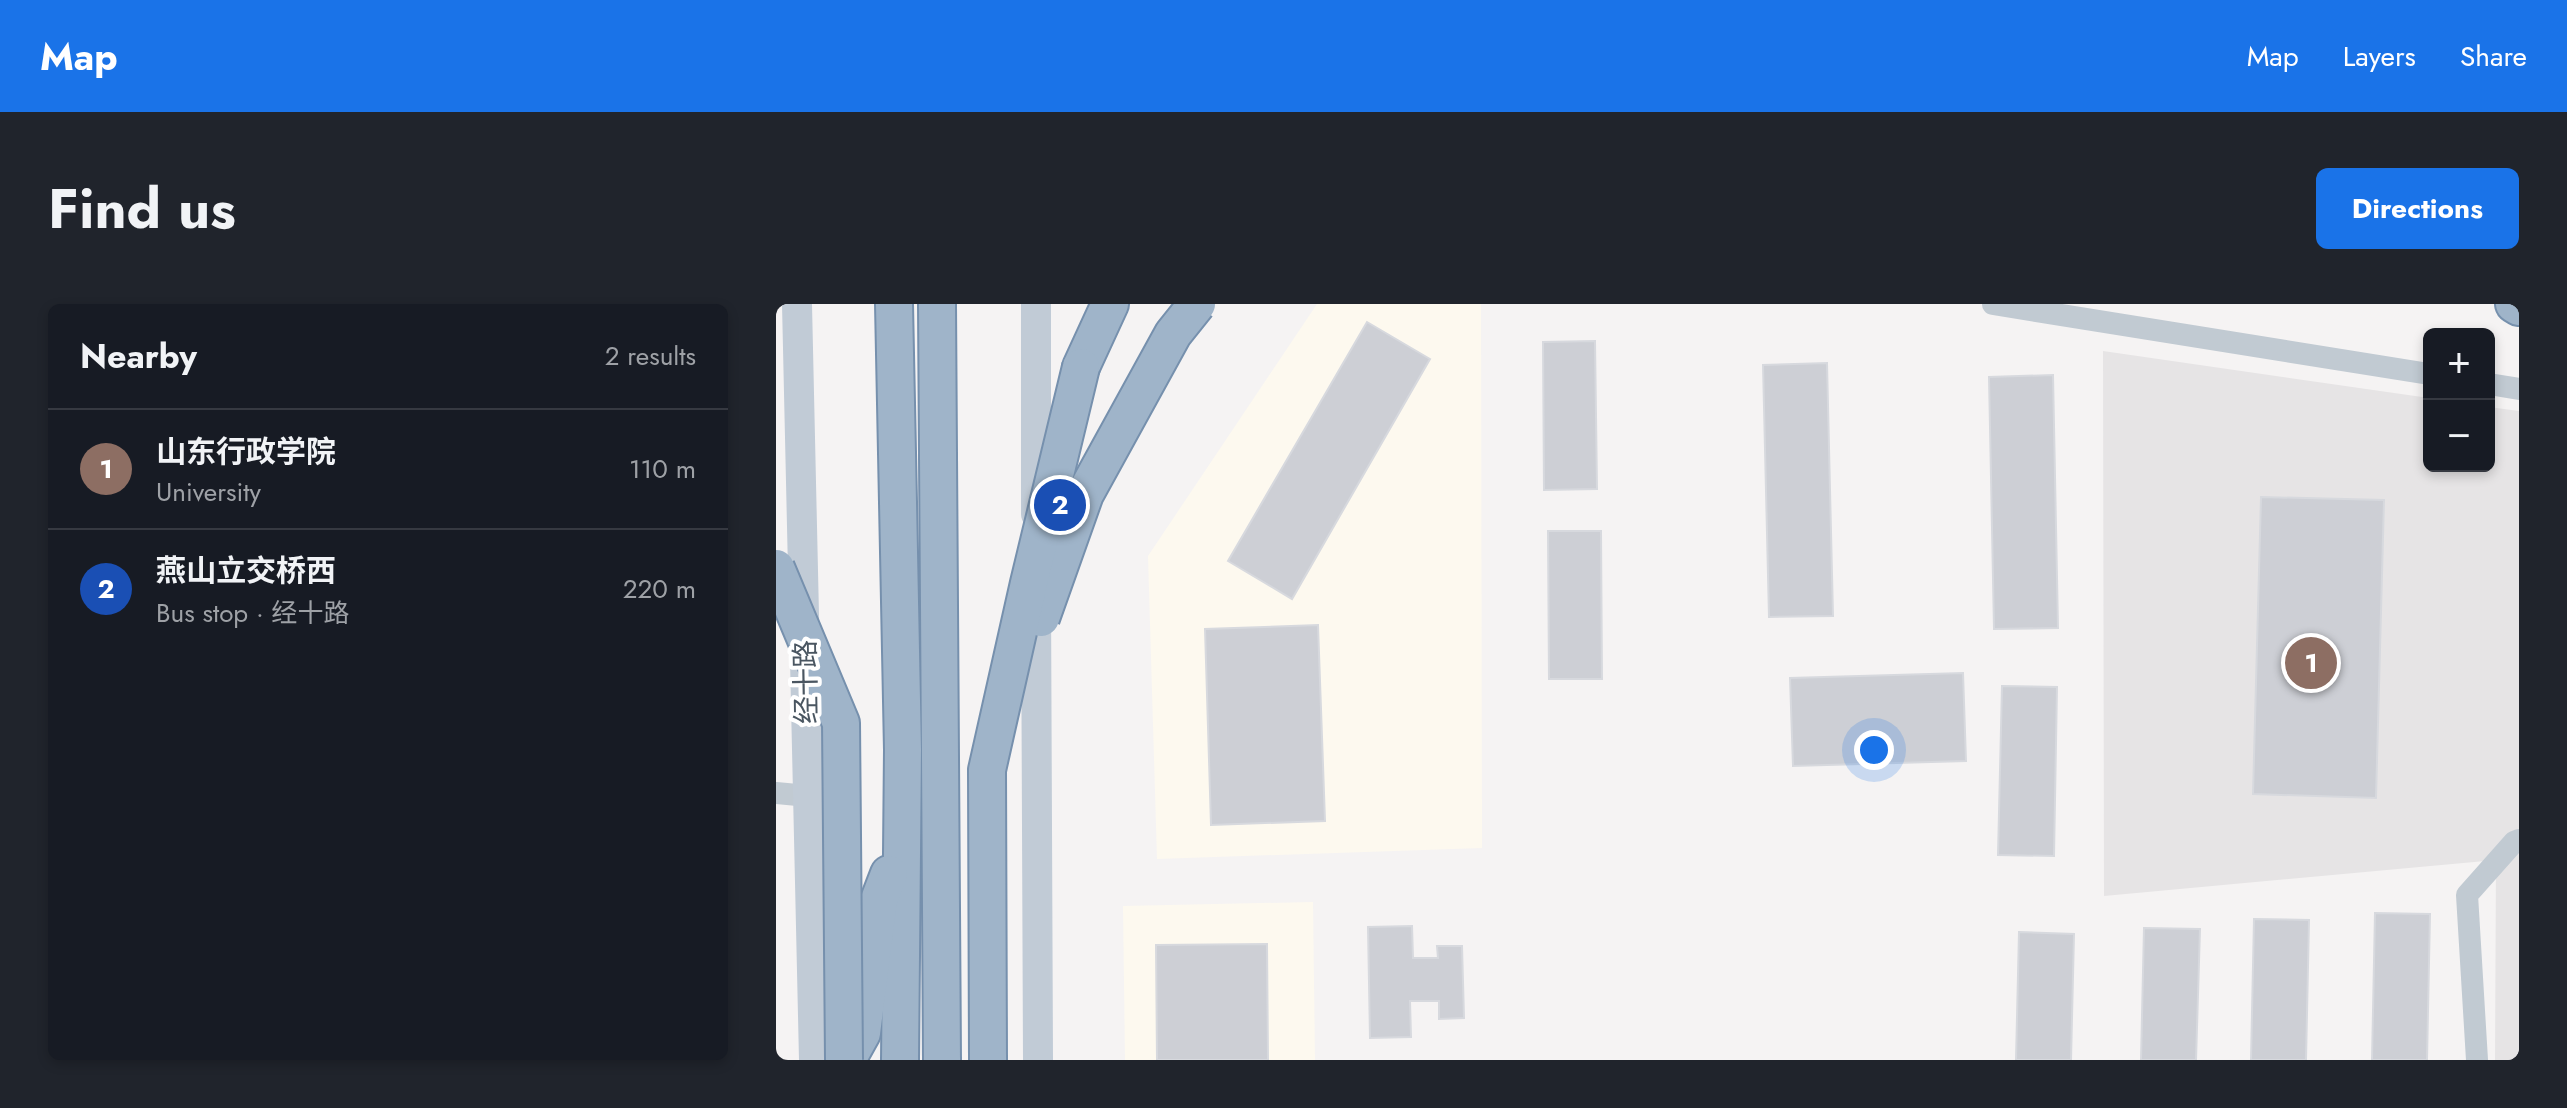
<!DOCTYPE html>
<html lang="en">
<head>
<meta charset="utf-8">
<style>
  body { margin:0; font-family:Jost,"Noto Sans SC",sans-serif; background:#20242c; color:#f1f3f6 }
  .controls { position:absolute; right:24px; top:24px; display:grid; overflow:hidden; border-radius:12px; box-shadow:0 4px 12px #0003 }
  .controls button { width:72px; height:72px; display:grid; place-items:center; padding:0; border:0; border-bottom:2px solid #363941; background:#171b24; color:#f1f3f6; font:40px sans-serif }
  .you { position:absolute; left:1098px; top:446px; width:28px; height:28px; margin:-20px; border:6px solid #fff; border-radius:50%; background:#1a73e8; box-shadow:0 0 0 12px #1a73e833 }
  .badge { display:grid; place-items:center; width:52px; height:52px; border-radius:50%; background:#1a73e8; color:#fff; font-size:26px; font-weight:700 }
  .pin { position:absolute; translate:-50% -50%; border:4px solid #fff; box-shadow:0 2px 8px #0006 }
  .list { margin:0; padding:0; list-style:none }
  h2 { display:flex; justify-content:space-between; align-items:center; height:104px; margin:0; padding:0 32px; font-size:34px }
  h2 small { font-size:26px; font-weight:400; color:#9ea1a6 }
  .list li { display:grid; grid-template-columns:52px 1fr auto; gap:24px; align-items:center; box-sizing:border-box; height:120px; padding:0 32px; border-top:2px solid #363941 }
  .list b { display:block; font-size:30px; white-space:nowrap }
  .list p { margin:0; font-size:26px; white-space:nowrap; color:#9ea1a6 }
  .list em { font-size:26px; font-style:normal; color:#9ea1a6 }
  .map { position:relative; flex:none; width:1743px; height:756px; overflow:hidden; border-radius:12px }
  header { display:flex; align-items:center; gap:48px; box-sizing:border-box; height:112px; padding:0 40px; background:#1a73e8; color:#fff }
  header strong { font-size:38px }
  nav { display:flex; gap:44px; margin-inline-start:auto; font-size:28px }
  .intro { display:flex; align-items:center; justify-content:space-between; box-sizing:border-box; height:192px; padding:0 48px }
  h1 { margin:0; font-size:56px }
  .button { padding:20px 36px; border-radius:12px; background:#1a73e8; color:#fff; font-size:28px; font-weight:700 }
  main { display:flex; gap:48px; padding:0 48px }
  aside { flex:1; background:#171b24; border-radius:12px; box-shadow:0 4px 12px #0003 }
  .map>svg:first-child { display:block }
  .commercial { fill:#fdf9ef }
  .education { fill:#e6e4e5 }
  .building { fill:#cdcfd5; stroke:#d7d9de; stroke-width:2 }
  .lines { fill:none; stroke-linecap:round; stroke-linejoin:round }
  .trunk-casing { stroke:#7690ad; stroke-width:40 }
  .minor { stroke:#c1cad2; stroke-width:22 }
  .secondary { stroke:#c1cbd6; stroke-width:30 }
  .trunk { stroke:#9fb4c9; stroke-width:36 }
  .trunk-bridge-casing { stroke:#7690ad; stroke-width:40; stroke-linecap:butt }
  .trunk-bridge { stroke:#9fb4c9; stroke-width:36 }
  .labels { text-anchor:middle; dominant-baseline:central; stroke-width:8; stroke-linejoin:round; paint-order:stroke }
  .street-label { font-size:28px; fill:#4a5661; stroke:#fff }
</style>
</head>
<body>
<header>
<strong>Map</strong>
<nav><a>Map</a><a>Layers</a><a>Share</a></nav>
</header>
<div class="intro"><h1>Find us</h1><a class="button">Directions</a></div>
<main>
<aside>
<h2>Nearby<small>2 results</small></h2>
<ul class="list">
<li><span class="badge" style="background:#8d6e63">1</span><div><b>山东行政学院</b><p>University</p></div><em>110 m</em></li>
<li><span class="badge" style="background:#1a4fb4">2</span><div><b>燕山立交桥西</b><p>Bus stop · 经十路</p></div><em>220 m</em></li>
</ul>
</aside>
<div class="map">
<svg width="1743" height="756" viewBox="0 0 1743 756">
  <rect width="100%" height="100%" fill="#f5f3f3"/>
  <g class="commercial">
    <path d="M541,0H705L706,544L381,555L372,252Z"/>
    <path d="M537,598L539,756H349L347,602Z"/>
  </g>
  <path class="education" d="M1327,47L1653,94V162H1713V103L1743,107V756H1719L1720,556L1328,592Z"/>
  <g class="building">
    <path d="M591,18L654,55L516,295L452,257Z"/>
    <path d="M819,37L821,185L768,186L767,38Z"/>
    <path d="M1051,59L1057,312L993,313L987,61Z"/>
    <path d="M1277,71L1282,324L1218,325L1213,73Z"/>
    <path d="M1485,193L1608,196L1600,494L1477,490Z"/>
    <path d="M772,227H825L826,375H773Z"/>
    <path d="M542,321L549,517L435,521L429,325Z"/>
    <path d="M1187,369L1190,457L1017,462L1014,374Z"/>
    <path d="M1226,382L1281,383L1278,552L1222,551Z"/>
    <path d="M1599,609L1654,610L1651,756H1596Z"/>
    <path d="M1478,615L1533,616L1530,756H1475Z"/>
    <path d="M636,622L637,654H662L661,642H686L688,714L663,715V697H634L635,733L594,734L592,623Z"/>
    <path d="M1368,624L1424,625L1420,756H1365Z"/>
    <path d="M1243,628L1298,630L1295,756H1240Z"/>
    <path d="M491,640L492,756H381L380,641Z"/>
  </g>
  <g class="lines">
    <g class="trunk-casing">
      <g id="trunk">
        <path d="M118,0L127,446L124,756"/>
        <path d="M161,0L166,756"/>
        <path d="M1738,0L1743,3"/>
        <path d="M305,63L334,0"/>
        <path d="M71,756L86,729L103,596L113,570"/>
      </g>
    </g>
    <g class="minor">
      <path d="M1217,0L1653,70"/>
      <path d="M1713,80L1743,85"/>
      <path d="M0,489L32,492"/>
      <path d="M1701,756L1691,591L1738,538L1743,536"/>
    </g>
    <g class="secondary">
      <path d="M21,0L38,756"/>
      <path d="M260,0V210"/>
      <path d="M260,290L262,756"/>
    </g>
    <use href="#trunk" class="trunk"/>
    <g class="trunk-bridge-casing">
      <g id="trunk-bridge">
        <path d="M0,264L65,419L68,756"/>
        <path d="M265,314L309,190L397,30L421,0"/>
        <path d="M212,756L211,466L253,279L305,63"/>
      </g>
    </g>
    <use href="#trunk-bridge" class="trunk-bridge"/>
  </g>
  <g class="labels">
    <g class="street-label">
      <text transform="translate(30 378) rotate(-91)">经十路</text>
    </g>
  </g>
</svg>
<div class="controls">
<button>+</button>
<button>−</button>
</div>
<div class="you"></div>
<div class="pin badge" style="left:1535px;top:359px;background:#8d6e63">1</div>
<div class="pin badge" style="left:284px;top:201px;background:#1a4fb4">2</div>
</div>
</main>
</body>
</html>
